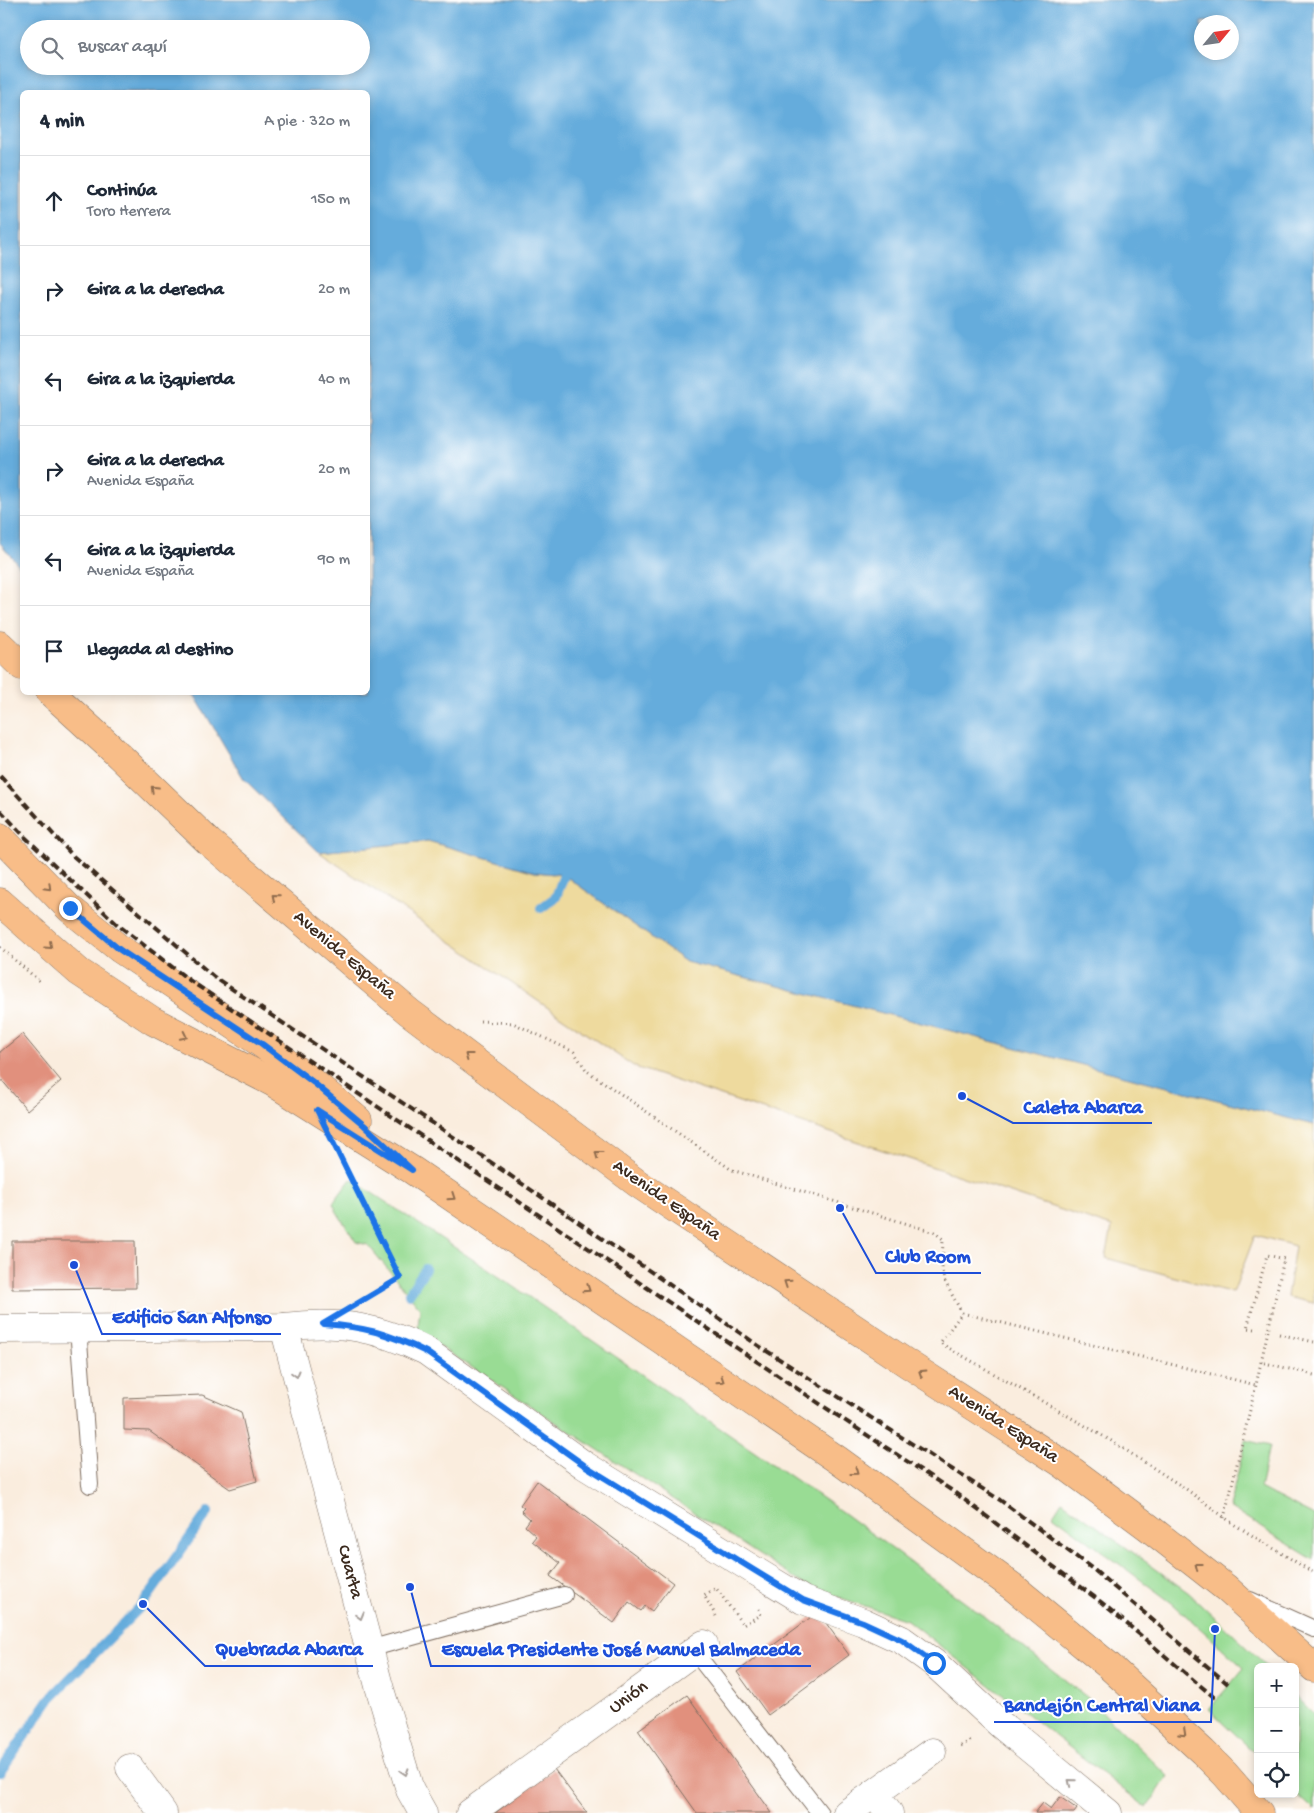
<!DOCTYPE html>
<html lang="es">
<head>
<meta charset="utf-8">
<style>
  body { margin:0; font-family:"Gochi Hand",sans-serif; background:#f6f6f7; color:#1f2937 }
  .controls { position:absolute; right:15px; bottom:15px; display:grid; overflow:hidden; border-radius:8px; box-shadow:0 2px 8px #0003 }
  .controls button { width:45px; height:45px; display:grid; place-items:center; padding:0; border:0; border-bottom:1px solid #e0e1e3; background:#fff; color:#1f2937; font:25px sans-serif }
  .compass { position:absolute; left:1194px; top:15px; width:45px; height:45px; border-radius:50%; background:#fff; box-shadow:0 2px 8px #0003; rotate:61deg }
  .stop { position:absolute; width:15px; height:15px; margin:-11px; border:4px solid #1a73e8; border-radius:50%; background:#fff }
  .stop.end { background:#1a73e8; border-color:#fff; box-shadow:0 1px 5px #0008 }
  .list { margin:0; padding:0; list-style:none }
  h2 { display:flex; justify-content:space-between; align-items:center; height:65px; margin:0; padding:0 20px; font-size:21px }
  h2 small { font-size:16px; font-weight:400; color:#747a83 }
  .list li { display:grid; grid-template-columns:32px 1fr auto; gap:15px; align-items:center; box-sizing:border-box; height:90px; padding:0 20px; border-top:1px solid #e0e1e3 }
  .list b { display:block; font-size:19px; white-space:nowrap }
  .list p { margin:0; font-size:16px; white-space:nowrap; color:#747a83 }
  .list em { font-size:16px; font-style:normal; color:#747a83 }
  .icon { flex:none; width:28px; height:28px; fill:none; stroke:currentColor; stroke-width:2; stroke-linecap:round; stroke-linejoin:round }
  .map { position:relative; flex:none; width:1314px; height:1813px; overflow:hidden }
  .search { position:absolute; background:#fff; box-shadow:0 2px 8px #0003; left:20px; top:20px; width:350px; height:55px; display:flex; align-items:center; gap:12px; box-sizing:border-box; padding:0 18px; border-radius:28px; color:#747a83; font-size:19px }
  .panel { position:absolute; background:#fff; box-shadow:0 2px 8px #0003; left:20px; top:90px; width:350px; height:605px; border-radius:8px }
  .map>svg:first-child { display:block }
  .green { fill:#99dc94; stroke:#6a8359 }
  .sand { fill:#eeda9e; stroke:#94825e }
  .water { fill:#65acdc; stroke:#506b7d; fill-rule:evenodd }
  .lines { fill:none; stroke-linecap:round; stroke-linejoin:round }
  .stream { stroke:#65acdc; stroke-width:10 }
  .building { fill:#e1907d }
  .service-casing { stroke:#7e6e61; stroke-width:18 }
  .minor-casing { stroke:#7e6e61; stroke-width:29 }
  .tertiary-casing { stroke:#7e6e61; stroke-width:29 }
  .primary-casing { stroke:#7e6e61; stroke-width:29 }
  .path { stroke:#7e6e61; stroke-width:3; stroke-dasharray:1 4; stroke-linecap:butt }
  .service { stroke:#fff; stroke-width:16 }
  .minor { stroke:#fff; stroke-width:28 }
  .tertiary { stroke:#fff; stroke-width:28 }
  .primary { stroke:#f8bd88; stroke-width:28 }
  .rail { stroke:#3b2a1e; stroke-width:4; stroke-dasharray:8 4; stroke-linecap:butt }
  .oneway { stroke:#906c4e }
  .oneway2 { stroke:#a79f9a }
  .route { stroke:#1a73e8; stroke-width:6 }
  .labels { text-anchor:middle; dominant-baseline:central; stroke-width:4; stroke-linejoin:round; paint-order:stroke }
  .street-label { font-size:19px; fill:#3b2a1e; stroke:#fff }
  .leader { fill:none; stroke:#1d4ed8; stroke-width:2 }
  .callout-dot { fill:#1d4ed8; stroke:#fff; stroke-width:2 }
  .callout-label { font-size:20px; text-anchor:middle; font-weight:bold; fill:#1d4ed8; stroke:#fff; stroke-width:4; stroke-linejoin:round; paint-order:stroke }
</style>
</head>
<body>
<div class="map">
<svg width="1314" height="1813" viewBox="0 0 1314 1813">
  <rect width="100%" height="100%" fill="#fff"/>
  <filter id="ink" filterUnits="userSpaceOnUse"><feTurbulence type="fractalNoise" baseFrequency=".02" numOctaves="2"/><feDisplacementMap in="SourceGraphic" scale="10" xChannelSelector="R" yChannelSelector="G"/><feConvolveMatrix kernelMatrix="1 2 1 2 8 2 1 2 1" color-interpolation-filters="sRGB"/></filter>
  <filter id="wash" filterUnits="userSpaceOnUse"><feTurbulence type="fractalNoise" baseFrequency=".0096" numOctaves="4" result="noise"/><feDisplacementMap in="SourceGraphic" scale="20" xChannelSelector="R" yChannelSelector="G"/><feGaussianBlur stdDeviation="1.12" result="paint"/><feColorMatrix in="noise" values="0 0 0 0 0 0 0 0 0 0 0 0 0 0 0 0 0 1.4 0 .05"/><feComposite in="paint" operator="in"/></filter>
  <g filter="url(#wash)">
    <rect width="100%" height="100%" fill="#faedde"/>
    <g class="green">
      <path d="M351,1179L510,1284L842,1512L982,1615L1088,1698L1168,1776L1147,1808L907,1620L808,1587L439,1346L417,1336L420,1308L368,1245L356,1242L337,1212L333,1203Z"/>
      <path d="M1246,1440L1269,1446L1260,1488L1314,1516V1560L1229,1507Z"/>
      <path d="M1062,1501L1189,1593L1268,1667H1258V1756L1209,1709L1244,1668L1172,1603L1053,1515Z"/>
      <path d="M1295,1696L1314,1715V1810L1295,1792Z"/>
    </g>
    <path class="sand" d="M428,841L535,872L564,875L686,962L1314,1125V1303L1287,1297L1295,1246L1255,1235L1233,1293L1106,1258L1112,1227L635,1067L319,852Z"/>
    <path class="water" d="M0,0H1314V1125L686,962L564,875L535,872L428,841L319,852L244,779L195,696L188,693L368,692V92H22V569L0,543ZM1202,22H1232V52H1202ZM29,29H361V66H29Z"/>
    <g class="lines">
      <g class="stream">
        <path d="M541,908L556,897L564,875"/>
        <path d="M409,1294L425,1269"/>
        <path d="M0,1772L49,1700L143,1604L208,1512"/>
      </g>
    </g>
    <g id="blocks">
      <g class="building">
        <path d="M22,1034L61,1081L27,1110L0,1078V1052Z"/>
        <path d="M12,1241H135L136,1288L12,1289Z"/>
        <path d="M202,1395L241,1412L257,1481L230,1489L149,1431L124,1430V1398Z"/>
        <path d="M537,1481L673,1583L652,1611L645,1606L641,1611L629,1602L614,1623L550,1576L560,1563L532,1541L536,1536L525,1526L530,1519L521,1511L524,1508L520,1505Z"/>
        <path d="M818,1612L849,1655L768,1715L737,1672Z"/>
        <path d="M687,1695L772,1813H697L638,1730Z"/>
        <path d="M554,1769L587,1813H495Z"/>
        <path d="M1060,1797L1077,1809L1074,1813H1035L1043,1803L1051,1809Z"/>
      </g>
    </g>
  </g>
  <g filter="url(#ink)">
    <use href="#blocks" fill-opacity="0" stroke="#7e6e61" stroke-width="1"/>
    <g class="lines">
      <g class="service-casing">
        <g id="service">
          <path d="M78,1328L90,1485"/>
          <path d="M1250,1600L1314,1629"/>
          <path d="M369,1649L564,1595"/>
          <path d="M694,1651L820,1813"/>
        </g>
      </g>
      <g class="minor-casing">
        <g id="minor">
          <path d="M284,1327L379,1686L410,1790L423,1813"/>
          <path d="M130,1768L163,1813"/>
          <path d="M875,1793L889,1813"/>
          <path d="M470,1813L704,1644"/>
          <path d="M847,1813L932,1752"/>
        </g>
      </g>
      <g class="tertiary-casing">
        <path id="tertiary" d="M0,1329L284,1327C339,1320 377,1327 426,1351L584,1465L752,1569L803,1600L863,1622L902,1640L934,1663L1000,1724L1108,1813"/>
      </g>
      <g class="primary-casing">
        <g id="primary">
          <path d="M0,645L22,666"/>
          <path d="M50,692L107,744L209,842L409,1012L637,1183L908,1364L1063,1464L1148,1527L1226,1588L1314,1668"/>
          <path d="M0,837L69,908L120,949L262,1044L314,1083L358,1120"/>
          <path d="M0,902L79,972L153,1021L272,1082L412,1170L838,1460L1013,1587L1108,1665L1203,1752L1225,1774L1259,1813"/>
        </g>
      </g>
      <g class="path">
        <path d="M0,947L38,980L42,979"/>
        <path d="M480,1021L513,1023L574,1052L587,1071L732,1170L934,1232L943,1239L942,1271L944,1280L962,1313"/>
        <path d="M344,1164L400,1278L366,1298"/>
        <path d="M1255,1329L1247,1328L1267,1255L1284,1259L1261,1362L1314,1375"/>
        <path d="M1279,1334L1314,1342"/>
        <path d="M1261,1362L1256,1385L962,1313L940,1343L1110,1440L1186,1489L1235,1525L1314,1573"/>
        <path d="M1224,1518L1256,1385"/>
        <path d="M716,1616L704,1595L716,1588L743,1625L761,1615L759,1609"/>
        <path d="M961,1746L973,1739"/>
      </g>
      <use href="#service" class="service"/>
      <use href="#minor" class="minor"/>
      <use href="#tertiary" class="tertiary"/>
      <use href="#primary" class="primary"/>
      <g class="rail">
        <path d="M0,776L73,856L214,977L470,1148L762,1348L1000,1500L1094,1570L1228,1684"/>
        <path d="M0,810L24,836L118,925L189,980L835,1414L954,1492L1101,1602L1215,1698"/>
      </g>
    </g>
    <defs><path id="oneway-chevron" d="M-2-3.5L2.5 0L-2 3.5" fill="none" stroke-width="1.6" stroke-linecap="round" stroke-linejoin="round" transform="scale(1.25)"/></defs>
    <g class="oneway">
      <use href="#oneway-chevron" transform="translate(154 789) rotate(-136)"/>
      <use href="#oneway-chevron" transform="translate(48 887) rotate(45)"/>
      <use href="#oneway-chevron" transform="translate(275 897) rotate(-140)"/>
      <use href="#oneway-chevron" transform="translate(49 946) rotate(42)"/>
      <use href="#oneway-chevron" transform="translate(184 1036) rotate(26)"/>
      <use href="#oneway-chevron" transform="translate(468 1056) rotate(-143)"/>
      <use href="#oneway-chevron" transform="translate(598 1154) rotate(-143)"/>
      <use href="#oneway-chevron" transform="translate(452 1197) rotate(34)"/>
      <use href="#oneway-chevron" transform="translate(787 1283) rotate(-146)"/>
      <use href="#oneway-chevron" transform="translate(587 1289) rotate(34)"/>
      <use href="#oneway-chevron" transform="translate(922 1373) rotate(-148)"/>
      <use href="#oneway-chevron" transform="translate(721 1380) rotate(34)"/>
      <use href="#oneway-chevron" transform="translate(855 1472) rotate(36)"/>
      <use href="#oneway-chevron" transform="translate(1198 1566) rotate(-142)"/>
      <use href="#oneway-chevron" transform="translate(1183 1733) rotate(43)"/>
    </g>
    <g class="oneway2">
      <use href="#oneway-chevron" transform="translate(296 1374) rotate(75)"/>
      <use href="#oneway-chevron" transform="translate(360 1616) rotate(75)"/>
      <use href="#oneway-chevron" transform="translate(405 1772) rotate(73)"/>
      <use href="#oneway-chevron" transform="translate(1071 1782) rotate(-141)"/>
    </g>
  </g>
  <g class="lines" filter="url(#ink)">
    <path class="route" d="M70,908L120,950L262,1044L314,1083L364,1125L412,1170L317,1110L400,1278L323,1324C365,1327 388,1333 426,1352L584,1465L752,1569L803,1600L863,1622L902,1640L934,1663"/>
  </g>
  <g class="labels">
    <g class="street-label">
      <text transform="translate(344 956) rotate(40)">Avenida España</text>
      <text transform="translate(666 1201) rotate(35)">Avenida España</text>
      <text transform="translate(1003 1425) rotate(33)">Avenida España</text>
      <text transform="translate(349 1572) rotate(75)">Cuarta</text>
      <text transform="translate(629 1698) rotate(-36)">Unión</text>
    </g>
  </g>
  <path class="leader" d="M962 1096L1013 1123H1152M840 1208L876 1273H981M74 1265L102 1334H281M410 1587L431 1666H811M143 1604L205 1666H373M1215 1629L1211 1722H994"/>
  <g class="callout-dot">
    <circle cx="962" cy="1096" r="5"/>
    <circle cx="840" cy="1208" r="5"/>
    <circle cx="74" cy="1265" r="5"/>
    <circle cx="410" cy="1587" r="5"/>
    <circle cx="143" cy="1604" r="5"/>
    <circle cx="1215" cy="1629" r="5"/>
  </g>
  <g class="callout-label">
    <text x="1083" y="1113">Caleta Abarca</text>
    <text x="928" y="1262">Club Room</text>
    <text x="192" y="1323">Edificio San Alfonso</text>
    <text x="621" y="1655">Escuela Presidente José Manuel Balmaceda</text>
    <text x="289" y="1655">Quebrada Abarca</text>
    <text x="1102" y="1711">Bandejón Central Viana</text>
  </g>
</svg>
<div class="controls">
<button>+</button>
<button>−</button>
<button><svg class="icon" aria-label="locate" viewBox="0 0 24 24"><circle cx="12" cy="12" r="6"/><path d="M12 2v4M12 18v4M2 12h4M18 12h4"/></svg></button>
</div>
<svg class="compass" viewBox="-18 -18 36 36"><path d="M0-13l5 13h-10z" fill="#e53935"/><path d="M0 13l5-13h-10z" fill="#747a83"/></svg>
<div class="stop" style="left:934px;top:1663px"></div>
<div class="stop end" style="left:70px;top:908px"></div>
<div class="search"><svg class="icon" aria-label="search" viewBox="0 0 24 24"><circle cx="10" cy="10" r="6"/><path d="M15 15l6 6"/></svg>Buscar aquí</div>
<section class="panel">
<h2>4 min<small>A pie · 320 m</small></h2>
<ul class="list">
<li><svg class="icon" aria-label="ahead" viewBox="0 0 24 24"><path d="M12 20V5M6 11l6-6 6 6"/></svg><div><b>Continúa</b><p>Toro Herrera</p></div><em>150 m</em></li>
<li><svg class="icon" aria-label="right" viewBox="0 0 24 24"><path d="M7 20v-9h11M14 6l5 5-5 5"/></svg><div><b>Gira a la derecha</b></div><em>20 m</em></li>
<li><svg class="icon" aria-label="left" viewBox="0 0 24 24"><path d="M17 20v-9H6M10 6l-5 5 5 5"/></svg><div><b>Gira a la izquierda</b></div><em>40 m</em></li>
<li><svg class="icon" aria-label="right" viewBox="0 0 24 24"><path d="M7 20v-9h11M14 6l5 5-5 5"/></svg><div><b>Gira a la derecha</b><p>Avenida España</p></div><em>20 m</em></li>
<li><svg class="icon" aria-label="left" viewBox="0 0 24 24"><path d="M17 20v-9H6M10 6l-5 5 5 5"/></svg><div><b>Gira a la izquierda</b><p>Avenida España</p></div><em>90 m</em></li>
<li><svg class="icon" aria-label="arrive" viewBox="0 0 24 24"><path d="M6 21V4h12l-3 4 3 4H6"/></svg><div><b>Llegada al destino</b></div></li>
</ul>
</section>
</div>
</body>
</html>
